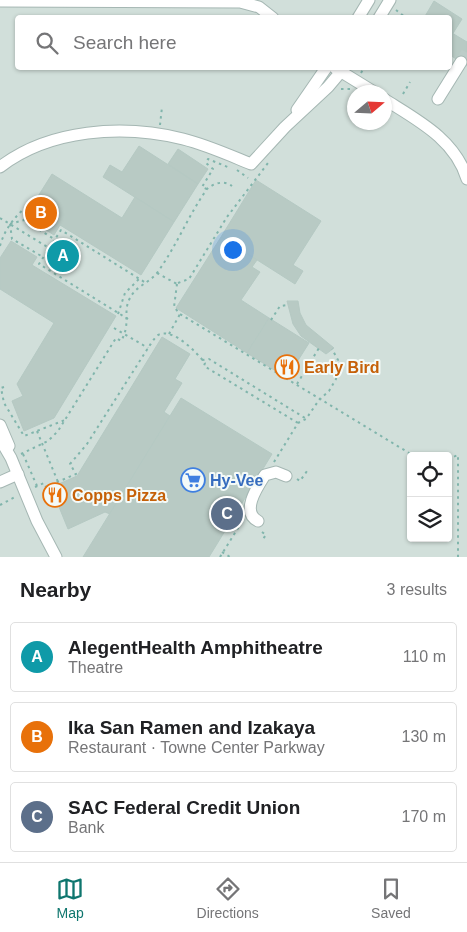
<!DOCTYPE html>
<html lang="en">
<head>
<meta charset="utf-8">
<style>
  body { margin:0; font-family:Arial,sans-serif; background:#f2f2f2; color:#202124 }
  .controls { position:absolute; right:15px; bottom:15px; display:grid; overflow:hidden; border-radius:5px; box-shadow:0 1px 4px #0004 }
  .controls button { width:45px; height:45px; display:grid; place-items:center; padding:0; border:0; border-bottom:1px solid #e0e0e0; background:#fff; color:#202124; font:25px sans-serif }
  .compass { position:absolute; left:347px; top:85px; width:45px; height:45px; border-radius:50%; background:#fff; box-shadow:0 1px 4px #0004; rotate:71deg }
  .you { position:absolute; left:232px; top:249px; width:18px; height:18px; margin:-12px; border:4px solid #fff; border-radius:50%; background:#1a73e8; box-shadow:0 0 0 8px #1a73e833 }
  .badge { display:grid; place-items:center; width:32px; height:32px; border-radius:50%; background:#0f766e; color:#fff; font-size:16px; font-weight:700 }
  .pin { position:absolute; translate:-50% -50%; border:2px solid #fff; box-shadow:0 1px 5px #0006 }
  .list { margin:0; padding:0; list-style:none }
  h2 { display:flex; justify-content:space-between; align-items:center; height:65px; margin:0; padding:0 20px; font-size:21px }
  h2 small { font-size:16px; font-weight:400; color:#757577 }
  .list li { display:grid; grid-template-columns:32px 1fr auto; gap:15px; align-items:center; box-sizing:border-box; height:70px; margin:0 10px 10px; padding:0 10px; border:1px solid #e0e0e0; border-radius:5px }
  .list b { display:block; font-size:19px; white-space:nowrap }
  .list p { margin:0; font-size:16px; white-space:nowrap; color:#757577 }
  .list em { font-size:16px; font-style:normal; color:#757577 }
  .icon { flex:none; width:28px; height:28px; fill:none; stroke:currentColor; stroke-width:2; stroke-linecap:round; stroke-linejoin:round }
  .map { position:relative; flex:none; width:467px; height:557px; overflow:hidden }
  .search { position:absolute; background:#fff; box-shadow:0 1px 4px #0004; left:15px; right:15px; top:15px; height:55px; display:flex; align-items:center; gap:12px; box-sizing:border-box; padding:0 18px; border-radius:5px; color:#757577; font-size:19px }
  .sheet { height:305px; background:#fff }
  nav { display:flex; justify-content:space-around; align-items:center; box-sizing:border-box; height:70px; border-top:1px solid #e0e0e0; background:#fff; font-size:14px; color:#757577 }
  nav a { display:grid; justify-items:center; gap:2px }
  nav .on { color:#0f766e }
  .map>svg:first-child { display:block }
  .built { fill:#d1dfda; fill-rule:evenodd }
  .building { fill:#b8cac4; stroke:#b5c9c3 }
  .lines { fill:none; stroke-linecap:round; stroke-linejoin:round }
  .minor-tunnel { stroke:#bcccc8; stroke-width:11; stroke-dasharray:11 5.5; stroke-linecap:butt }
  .minor-casing { stroke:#a5b7b3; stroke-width:13 }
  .path { stroke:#81b5ac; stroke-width:2; stroke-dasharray:2.5 4; stroke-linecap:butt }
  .minor { stroke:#fff; stroke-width:11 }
  .labels { text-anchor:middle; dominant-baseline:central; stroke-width:4; stroke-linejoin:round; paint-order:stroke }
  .food-label { font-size:16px; font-weight:bold; fill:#c56008; stroke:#f4faf8; text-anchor:start }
  .shop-label { font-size:16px; font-weight:bold; fill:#366cbe; stroke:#f4faf8; text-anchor:start }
</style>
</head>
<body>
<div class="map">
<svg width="467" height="557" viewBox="0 0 467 557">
  <rect width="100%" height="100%" fill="#e3eeeb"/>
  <path class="built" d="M0,0H467V557H0ZM18,18H450V68H18ZM354,92H384V122H354ZM411,456H448V538H411Z"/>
  <g class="building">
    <path d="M434,1L462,19L450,38V18H424Z"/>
    <path d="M452,33L467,42V66L450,55V38Z"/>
    <path d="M139,146L198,184L174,222L103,177L110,165L122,172Z"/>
    <path d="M178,149L208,169L198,184L168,164Z"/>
    <path d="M52,174L122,218L135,197L174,222L141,275L60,225L54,235L25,217Z"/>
    <path d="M256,180L321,221L293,265L303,271L295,284L221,237Z"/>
    <path d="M221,237L257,260L252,267L260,272L241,300L269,318L247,353L176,308Z"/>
    <path d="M11,241L37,257L32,265L116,316L54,418L24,431L12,401L23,396L17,384L54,323L0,289V258Z"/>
    <path d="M63,250L68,254L63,261L58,257Z"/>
    <path d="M287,301H298L300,313L306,325L334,348L326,354L301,336L293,324Z"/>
    <path d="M269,318L309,343L287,378L247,353Z"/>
    <path d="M162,337L190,354L175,379L182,383L164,412L170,416L110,514L105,512L68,529L57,502L51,504L45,490L77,476Z"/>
    <path d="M181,398L272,454L209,557H83Z"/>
  </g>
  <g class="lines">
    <path class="minor-tunnel" d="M461,62L467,52"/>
    <g class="minor-casing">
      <g id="minor">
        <path d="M0,1L240,2L259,7L273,18"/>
        <path d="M358,18L369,0"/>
        <path d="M379,18L390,0"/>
        <path d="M335,68L374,92"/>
        <path d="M384,99C417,120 455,139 467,179"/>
        <path d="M438,99L461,62"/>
        <path d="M297,110L326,68"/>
        <path d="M0,167C49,129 123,124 183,139C207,145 229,155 251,164L285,127L328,87L344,68"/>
        <path d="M0,425L9,446"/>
        <path d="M0,439L11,458L37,521L56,557"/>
        <path d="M0,482L18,474"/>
        <path d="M258,521C240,512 258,486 265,475L276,472L286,476"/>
      </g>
    </g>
    <g class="path">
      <path d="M396,10L406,18"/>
      <path d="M361,73L364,68"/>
      <path d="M341,89H351"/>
      <path d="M403,94L410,82"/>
      <path d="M160,125L162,107"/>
      <path d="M237,170L248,178"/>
      <path d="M207,189L202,187L213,169L206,163L208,159L230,168"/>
      <path d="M0,218L49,248"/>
      <path d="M10,224L12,239L43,257"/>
      <path d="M10,224L24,220L54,239"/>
      <path d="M0,246C5,227 18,213 33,201"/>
      <path d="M157,273L177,284"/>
      <path d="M178,283L189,279L227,217L268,163"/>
      <path d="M177,284L174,307L180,314L414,456"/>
      <path d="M118,314L125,293L139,279"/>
      <path d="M128,319L39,264L61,230L146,283"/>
      <path d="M271,320L280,306L288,305"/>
      <path d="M114,328L148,348"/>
      <path d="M169,334L180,314"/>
      <path d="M202,360L209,359L305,418"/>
      <path d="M297,384L319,348"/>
      <path d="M4,387L1,388L4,403L24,436L65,420"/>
      <path d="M37,431L58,482"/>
      <path d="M21,454L48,441L58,431L116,338L121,341C131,324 123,313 129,300C135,286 148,284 157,273C176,247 188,216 207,189C214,183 224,180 232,186"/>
      <path d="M23,454L37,486"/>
      <path d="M448,459L458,455V557"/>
      <path d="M274,462L298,423L306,419L319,400L329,391L336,379L338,360L332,349"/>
      <path d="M297,479L300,481L307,471"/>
      <path d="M35,487L44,483L46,487L76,474L70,464L87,444L148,348C151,344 154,338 158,335C173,327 197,353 205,363L204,366L298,423"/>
      <path d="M0,505L15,497"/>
      <path d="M262,532L266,535L263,539"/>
      <path d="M222,552L230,557"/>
      <path d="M220,557L243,520"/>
    </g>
    <use href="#minor" class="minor"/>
  </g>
  <defs>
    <g id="restaurant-ring" transform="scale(1.25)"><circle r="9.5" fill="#f4faf8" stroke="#e8710a" stroke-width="1.5"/><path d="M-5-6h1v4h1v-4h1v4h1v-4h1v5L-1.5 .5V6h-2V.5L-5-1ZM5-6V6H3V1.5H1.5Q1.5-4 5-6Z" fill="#e8710a"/></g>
    <g id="supermarket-ring" transform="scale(1.25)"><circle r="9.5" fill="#f4faf8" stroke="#3f7fe0" stroke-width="1.5"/><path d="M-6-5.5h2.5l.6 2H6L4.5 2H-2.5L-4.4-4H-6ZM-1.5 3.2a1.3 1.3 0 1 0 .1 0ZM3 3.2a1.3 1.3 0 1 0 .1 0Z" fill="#3f7fe0"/></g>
  </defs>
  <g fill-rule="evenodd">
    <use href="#restaurant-ring" x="287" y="367"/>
    <use href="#supermarket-ring" x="193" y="480"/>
    <use href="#restaurant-ring" x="55" y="495"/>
  </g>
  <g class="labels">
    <g class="food-label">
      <text x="304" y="367">Early Bird</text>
      <text x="72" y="495">Copps Pizza</text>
    </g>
    <g class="shop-label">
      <text x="210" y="480">Hy-Vee</text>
    </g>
  </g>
</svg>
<div class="controls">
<button><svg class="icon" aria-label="locate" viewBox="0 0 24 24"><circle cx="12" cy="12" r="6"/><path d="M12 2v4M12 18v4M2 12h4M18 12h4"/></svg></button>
<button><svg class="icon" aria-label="layers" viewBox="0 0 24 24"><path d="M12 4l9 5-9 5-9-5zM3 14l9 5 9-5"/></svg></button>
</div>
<svg class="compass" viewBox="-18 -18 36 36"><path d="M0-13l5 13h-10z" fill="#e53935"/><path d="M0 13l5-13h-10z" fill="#757577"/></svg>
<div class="you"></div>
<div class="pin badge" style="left:63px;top:256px;background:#0f9aa8">A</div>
<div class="pin badge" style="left:41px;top:213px;background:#e8710a">B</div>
<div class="pin badge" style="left:227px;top:514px;background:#5c6f8a">C</div>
<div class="search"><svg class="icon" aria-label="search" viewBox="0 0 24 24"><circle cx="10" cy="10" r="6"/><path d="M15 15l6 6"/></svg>Search here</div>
</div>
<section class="sheet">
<h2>Nearby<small>3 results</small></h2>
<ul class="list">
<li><span class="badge" style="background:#0f9aa8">A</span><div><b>AlegentHealth Amphitheatre</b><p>Theatre</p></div><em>110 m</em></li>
<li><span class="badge" style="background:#e8710a">B</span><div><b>Ika San Ramen and Izakaya</b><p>Restaurant · Towne Center Parkway</p></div><em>130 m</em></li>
<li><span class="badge" style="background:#5c6f8a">C</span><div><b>SAC Federal Credit Union</b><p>Bank</p></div><em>170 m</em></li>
</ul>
</section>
<nav>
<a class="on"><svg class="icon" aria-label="map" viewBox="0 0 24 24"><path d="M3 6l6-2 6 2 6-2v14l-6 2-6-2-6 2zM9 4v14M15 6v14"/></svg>Map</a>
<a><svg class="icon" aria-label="directions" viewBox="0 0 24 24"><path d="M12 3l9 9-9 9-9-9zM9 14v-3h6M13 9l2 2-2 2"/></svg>Directions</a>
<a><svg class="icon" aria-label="saved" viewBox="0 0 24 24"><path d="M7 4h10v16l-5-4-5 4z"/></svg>Saved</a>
</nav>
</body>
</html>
